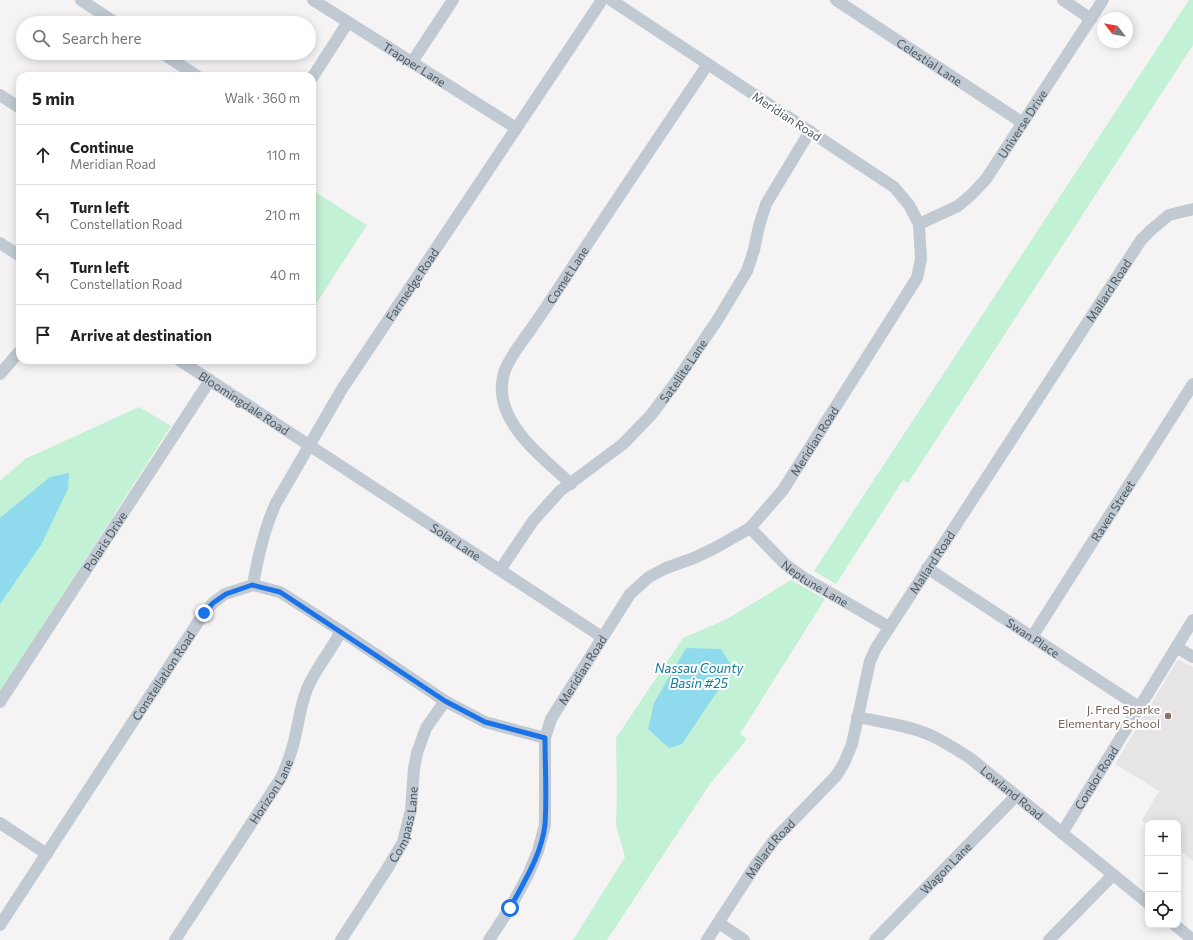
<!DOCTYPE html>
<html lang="en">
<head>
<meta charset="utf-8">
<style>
  body { margin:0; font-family:Commissioner,sans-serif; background:#f6f6f6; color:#222 }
  .controls { position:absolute; right:12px; bottom:12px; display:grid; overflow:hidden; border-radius:8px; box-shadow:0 2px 10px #0003 }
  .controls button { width:36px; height:36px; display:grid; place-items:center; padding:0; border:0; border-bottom:1px solid #e0e0e0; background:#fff; color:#222; font:20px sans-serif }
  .compass { position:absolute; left:1097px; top:12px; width:36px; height:36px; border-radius:50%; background:#fff; box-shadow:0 2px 10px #0003; rotate:301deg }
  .stop { position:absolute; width:12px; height:12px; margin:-9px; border:3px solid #1a73e8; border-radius:50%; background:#fff }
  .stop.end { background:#1a73e8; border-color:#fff; box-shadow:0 1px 4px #0008 }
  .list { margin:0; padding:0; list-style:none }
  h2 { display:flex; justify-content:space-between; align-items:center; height:52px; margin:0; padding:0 16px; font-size:17px }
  h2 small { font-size:13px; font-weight:400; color:#767676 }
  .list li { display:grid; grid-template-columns:26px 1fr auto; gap:12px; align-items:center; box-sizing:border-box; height:60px; padding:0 16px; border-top:1px solid #e0e0e0 }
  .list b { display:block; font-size:15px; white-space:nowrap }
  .list p { margin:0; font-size:13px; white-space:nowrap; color:#767676 }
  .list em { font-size:13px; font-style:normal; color:#767676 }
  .icon { flex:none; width:22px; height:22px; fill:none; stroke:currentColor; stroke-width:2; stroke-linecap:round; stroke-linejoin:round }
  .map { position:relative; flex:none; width:1193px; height:940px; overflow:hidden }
  .search { position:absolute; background:#fff; box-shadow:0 2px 10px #0003; left:16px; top:16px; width:300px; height:44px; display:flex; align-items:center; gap:10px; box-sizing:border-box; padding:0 14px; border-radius:22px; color:#767676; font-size:15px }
  .panel { position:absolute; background:#fff; box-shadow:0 2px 10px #0003; left:16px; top:72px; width:300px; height:292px; border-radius:12px }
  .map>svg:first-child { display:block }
  .education { fill:#e6e4e5 }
  .green { fill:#c3f1d5 }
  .water { fill:#90daee }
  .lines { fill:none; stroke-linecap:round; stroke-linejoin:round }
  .minor { stroke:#c1cad2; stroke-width:12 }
  .route { stroke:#1a73e8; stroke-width:5 }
  .education-dot { fill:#8d6e63; stroke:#fff; stroke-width:1.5 }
  .labels { text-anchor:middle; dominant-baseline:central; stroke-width:4; stroke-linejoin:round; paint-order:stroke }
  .street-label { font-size:12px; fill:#4a5661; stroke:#fff }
  .education-label { font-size:12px; fill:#785e54; stroke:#fff; text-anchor:end }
  .water-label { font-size:13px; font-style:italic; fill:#0c7c9b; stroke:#fff }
</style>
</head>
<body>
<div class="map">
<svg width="1193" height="940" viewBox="0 0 1193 940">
  <rect width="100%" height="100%" fill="#f5f3f3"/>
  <path class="education" d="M1178,659L1193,667V861L1178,849V823H1148V825L1142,820L1159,791L1115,764Z"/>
  <g class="green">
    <path d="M1189,0H1193V45L908,483L903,480L836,584L814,571Z"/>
    <path d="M312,190L367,225L312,310Z"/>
    <path d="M139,407L171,426L0,692V481L25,459Z"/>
    <path d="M791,580L825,599L740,734L747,739L710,784L607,940H573L625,857L616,825L617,792L616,738L683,638L727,619Z"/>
  </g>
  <g class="water">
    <path d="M69,473L68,489L41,545L0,604V518L50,477Z"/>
    <path d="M686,648L721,649L733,668L682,744L669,748L648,729L654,703Z"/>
  </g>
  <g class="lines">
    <g class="minor">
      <path d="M81,0L116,23"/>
      <path id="s1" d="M313,0L516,128"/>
      <path id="s2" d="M836,0L1023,123"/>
      <path d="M1063,0L1091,19"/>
      <path d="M162,53L197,76"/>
      <path d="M412,62L453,0"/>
      <path d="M312,78L348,22"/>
      <path d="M0,95L20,108"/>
      <path id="s3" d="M919,224L958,206L972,194L986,179L1103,0"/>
      <path d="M0,243L20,256"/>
      <path id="s4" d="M179,360L602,637"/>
      <path d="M0,374L20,351"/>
      <path id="s5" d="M571,484C547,461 510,434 503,400C501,391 502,379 505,370C511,355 522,342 531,329C541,315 550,301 560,286C608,212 658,138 708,64"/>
      <path id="s6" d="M750,528L785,564L804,578L889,627"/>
      <path id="s7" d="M927,568L1139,707"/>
      <path id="s8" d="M500,570L533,521L560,491L623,444L651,415L673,386L718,319L747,271L754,250L759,226L766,204L810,131"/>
      <path id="s9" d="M253,585C258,556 264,529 276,503L342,389L602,0"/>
      <path id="s10" d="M1032,637L1193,384"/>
      <path d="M1176,647L1193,657"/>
      <path id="s11" d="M0,702L210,380"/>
      <path id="s12" d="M857,717C881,722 907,725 930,735C944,741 957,750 970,758L1148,903"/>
      <path d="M0,823L47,854"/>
      <path id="s13" d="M1062,833L1193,620"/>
      <path d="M719,923L744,940"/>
      <path id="s14" d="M0,925L204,613L213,603L225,594L253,585L280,592L341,631L445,701L485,722L545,738"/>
      <path d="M1175,925L1193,940"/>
      <path id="s15" d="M175,940L281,778C285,769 289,759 292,749C298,730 299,709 307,689C315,669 331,651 341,631"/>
      <path id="s16" d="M341,940L387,869L403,842L411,810L414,768L417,753L426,728L445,701"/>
      <path id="s17" d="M489,940L510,908L528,875L538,851L545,825V738L551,719L630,594L649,577L666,568L694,558L715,548L750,528L783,490L917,278L921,259L919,224L909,205L894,187L611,0"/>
      <path id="s18" d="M707,940L757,863L775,839L836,776L844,763L852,744L870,661L876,648L1141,240L1151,230L1169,215L1193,209"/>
      <path id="s19" d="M875,940L1016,796"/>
      <path d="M1049,940L1113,875"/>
    </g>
  </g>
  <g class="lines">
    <path class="route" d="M204,613L213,603L226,594L252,585L280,592L445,701L485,722L545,738C545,767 547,796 545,824C542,854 524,882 510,908"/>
  </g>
  <circle class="education-dot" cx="1168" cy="716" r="4"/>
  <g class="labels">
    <g class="street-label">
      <text stroke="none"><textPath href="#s2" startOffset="112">Celestial Lane</textPath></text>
      <text stroke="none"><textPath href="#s1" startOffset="120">Trapper Lane</textPath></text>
      <text transform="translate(787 116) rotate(33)">Meridian Road</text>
      <text stroke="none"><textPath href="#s3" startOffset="148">Universe Drive</textPath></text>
      <text stroke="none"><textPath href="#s5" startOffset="254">Comet Lane</textPath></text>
      <text stroke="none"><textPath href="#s9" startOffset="343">Farmedge Road</textPath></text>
      <text stroke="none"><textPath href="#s18" startOffset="771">Mallard Road</textPath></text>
      <text stroke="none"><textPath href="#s8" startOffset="273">Satellite Lane</textPath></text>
      <text stroke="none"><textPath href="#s4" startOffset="78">Bloomingdale Road</textPath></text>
      <text stroke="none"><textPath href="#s17" startOffset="630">Meridian Road</textPath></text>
      <text stroke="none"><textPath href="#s10" startOffset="150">Raven Street</textPath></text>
      <text stroke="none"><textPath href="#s11" startOffset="192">Polaris Drive</textPath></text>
      <text stroke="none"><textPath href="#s4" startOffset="331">Solar Lane</textPath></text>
      <text stroke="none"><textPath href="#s18" startOffset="447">Mallard Road</textPath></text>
      <text stroke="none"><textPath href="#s6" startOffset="86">Neptune Lane</textPath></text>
      <text stroke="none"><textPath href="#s7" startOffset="127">Swan Place</textPath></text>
      <text stroke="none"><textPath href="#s17" startOffset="294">Meridian Road</textPath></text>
      <text stroke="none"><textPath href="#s14" startOffset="298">Constellation Road</textPath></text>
      <text stroke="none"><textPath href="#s13" startOffset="65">Condor Road</textPath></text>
      <text stroke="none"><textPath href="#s15" startOffset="177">Horizon Lane</textPath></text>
      <text stroke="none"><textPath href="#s12" startOffset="176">Lowland Road</textPath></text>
      <text stroke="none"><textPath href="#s16" startOffset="133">Compass Lane</textPath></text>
      <text stroke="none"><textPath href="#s18" startOffset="111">Mallard Road</textPath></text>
      <text stroke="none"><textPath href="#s19" startOffset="101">Wagon Lane</textPath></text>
    </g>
    <g class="education-label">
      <text x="1160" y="709">J. Fred Sparke<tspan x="1160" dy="14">Elementary School</tspan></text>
    </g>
    <g class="water-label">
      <text x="699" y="668">Nassau County<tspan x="699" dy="15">Basin #25</tspan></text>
    </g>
  </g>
</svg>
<div class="controls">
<button>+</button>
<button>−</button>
<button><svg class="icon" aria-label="locate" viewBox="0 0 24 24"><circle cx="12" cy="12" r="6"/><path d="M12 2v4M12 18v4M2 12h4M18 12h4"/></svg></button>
</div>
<svg class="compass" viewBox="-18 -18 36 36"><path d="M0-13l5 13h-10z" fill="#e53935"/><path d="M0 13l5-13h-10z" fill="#767676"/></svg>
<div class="stop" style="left:510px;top:908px"></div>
<div class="stop end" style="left:204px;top:613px"></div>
<div class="search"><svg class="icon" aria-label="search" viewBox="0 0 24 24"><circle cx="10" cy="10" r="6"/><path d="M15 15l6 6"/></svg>Search here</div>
<section class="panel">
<h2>5 min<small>Walk · 360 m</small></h2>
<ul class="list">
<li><svg class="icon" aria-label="ahead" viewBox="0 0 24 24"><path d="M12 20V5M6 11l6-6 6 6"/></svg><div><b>Continue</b><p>Meridian Road</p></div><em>110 m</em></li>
<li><svg class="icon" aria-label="left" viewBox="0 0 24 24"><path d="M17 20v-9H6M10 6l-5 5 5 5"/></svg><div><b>Turn left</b><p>Constellation Road</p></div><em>210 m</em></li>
<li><svg class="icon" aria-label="left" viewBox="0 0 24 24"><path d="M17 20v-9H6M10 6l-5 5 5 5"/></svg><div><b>Turn left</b><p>Constellation Road</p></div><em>40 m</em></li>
<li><svg class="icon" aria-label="arrive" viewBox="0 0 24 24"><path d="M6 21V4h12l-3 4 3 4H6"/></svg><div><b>Arrive at destination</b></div></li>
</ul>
</section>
</div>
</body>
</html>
